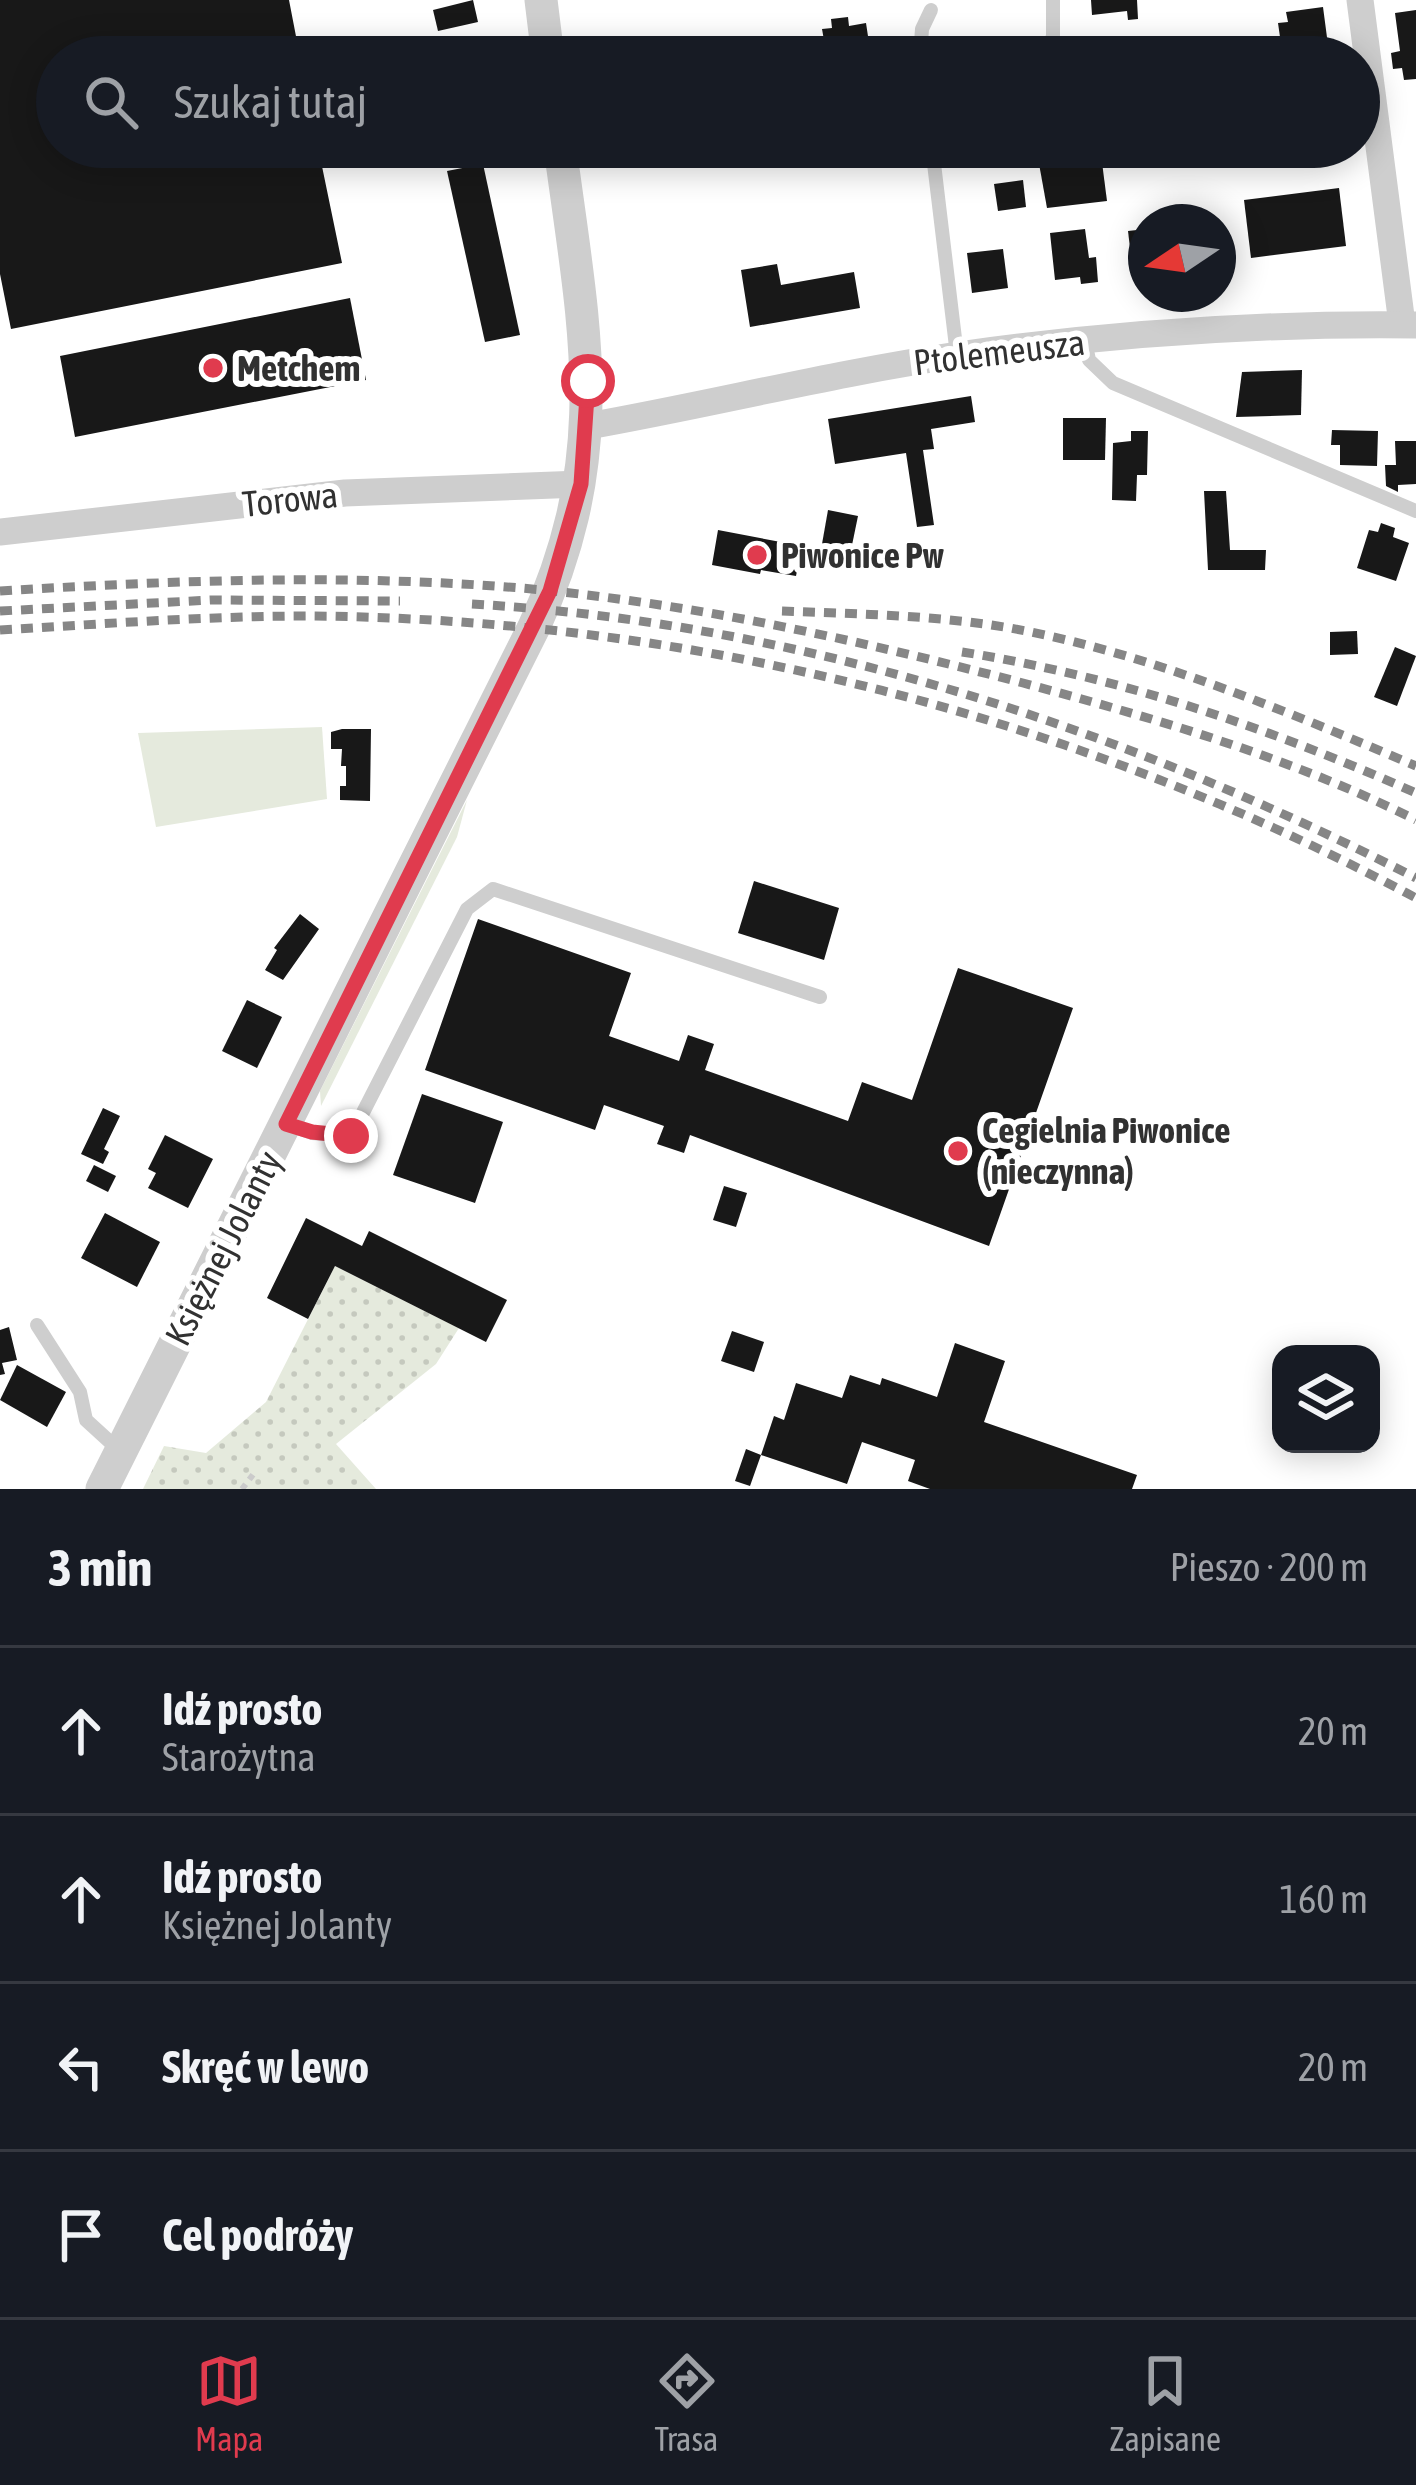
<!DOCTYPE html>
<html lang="pl">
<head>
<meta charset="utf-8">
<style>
  body { margin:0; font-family:"Asap Condensed",sans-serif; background:#20242c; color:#f1f3f6 }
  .controls { position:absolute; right:36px; bottom:36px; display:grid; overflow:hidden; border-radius:24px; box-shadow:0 6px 30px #0003 }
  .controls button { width:108px; height:108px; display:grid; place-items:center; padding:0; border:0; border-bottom:3px solid #363941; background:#171b24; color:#f1f3f6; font:60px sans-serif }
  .compass { position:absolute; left:1128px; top:204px; width:108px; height:108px; border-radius:50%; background:#171b24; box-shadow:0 6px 30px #0003; rotate:257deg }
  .stop { position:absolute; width:36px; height:36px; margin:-27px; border:9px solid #e03b4e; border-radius:50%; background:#fff }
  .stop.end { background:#e03b4e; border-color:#fff; box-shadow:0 3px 12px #0008 }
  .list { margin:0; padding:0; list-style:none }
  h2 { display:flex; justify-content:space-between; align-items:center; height:156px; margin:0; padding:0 48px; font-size:51px }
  h2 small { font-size:39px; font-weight:400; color:#9ea1a6 }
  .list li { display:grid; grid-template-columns:78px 1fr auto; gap:36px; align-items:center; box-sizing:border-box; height:168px; padding:0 48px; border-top:3px solid #363941 }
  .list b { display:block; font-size:45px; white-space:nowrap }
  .list p { margin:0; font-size:39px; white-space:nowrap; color:#9ea1a6 }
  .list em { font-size:39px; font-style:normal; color:#9ea1a6 }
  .icon { flex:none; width:66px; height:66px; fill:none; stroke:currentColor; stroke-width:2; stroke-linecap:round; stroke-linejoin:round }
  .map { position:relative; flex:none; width:1416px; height:1489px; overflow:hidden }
  .search { position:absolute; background:#171b24; box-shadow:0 6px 30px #0003; left:36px; right:36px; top:36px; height:132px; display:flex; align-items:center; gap:30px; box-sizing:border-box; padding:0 42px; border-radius:66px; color:#9ea1a6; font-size:45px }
  .sheet { height:828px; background:#171b24 }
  nav { display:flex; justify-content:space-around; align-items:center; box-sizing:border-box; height:168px; border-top:3px solid #363941; background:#171b24; font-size:33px; color:#9ea1a6 }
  nav a { display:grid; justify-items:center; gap:6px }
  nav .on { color:#e03b4e }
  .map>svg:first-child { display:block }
  .grass { fill:#e5eadd }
  .garden { fill:url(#garden-dots) }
  .building { fill:#181818 }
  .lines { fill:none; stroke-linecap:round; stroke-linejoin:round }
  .path { stroke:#cbcbcb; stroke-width:6; stroke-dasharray:6 6; stroke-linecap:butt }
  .service { stroke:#cecece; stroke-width:14 }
  .minor { stroke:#cecece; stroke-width:27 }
  .tertiary { stroke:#cecece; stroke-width:33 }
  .rail { stroke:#868686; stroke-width:9; stroke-dasharray:12 9; stroke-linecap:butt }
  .route { stroke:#e03b4e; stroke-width:15 }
  .poi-dot { fill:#e03b4e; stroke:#fff; stroke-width:4.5 }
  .labels { text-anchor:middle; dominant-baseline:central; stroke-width:12; stroke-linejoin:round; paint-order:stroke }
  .street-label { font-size:36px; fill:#313131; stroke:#fff }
  .poi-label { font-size:36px; font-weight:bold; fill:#313131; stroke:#fff; text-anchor:start }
</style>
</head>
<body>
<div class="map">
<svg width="1416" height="1489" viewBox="0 0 1416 1489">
  <defs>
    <pattern id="garden-dots" width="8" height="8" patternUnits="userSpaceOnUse" patternTransform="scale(3)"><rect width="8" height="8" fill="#e5eadd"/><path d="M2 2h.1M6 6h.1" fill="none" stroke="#c5c9be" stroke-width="1.8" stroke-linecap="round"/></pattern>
  </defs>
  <rect width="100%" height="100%" fill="#fff"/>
  <g class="grass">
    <path d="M322,727L327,799L156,827L138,733Z"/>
    <path d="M467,800L457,837L321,1106L320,1091Z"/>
  </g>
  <path class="garden" d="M335,1266L459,1328L436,1364L336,1444L376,1489H143L164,1446L206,1453L266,1402Z"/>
  <g class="building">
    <path d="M0,0H289L300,57H57V147H318L342,263L11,329L0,274Z"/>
    <path d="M473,0L478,22L438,31L433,10Z"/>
    <path d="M1091,0H1137L1138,19L1128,20L1127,11L1092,15Z"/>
    <path d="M1323,7L1328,45L1291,50L1290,37H1280L1278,23L1288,22L1286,12Z"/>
    <path d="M1416,10V79L1404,80L1402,68L1393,69L1391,53L1400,51L1395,13Z"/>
    <path d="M848,17L849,26L866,23L871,56L827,57L822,29L832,28L831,19Z"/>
    <path d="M1036,147H1100L1107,201L1047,208Z"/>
    <path d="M483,164L520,335L485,342L447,171Z"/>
    <path d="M1023,180L1026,207L998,211L994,184Z"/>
    <path d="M1339,188L1346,246L1251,258L1244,200Z"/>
    <path d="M1085,229L1089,258L1096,257L1098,282L1081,284L1080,277L1055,280L1050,233Z"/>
    <path d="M1146,229V271L1133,273L1128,231Z"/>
    <path d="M1003,249L1008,288L972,293L967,253Z"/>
    <path d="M777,264L781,285L854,272L860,308L750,327L741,270Z"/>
    <path d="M350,298L366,380L75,437L60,356Z"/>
    <path d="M1302,370L1301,415L1236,417L1242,372Z"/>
    <path d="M971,396L975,422L931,429L934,449L923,450L934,525L917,527L906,453L835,464L828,419Z"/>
    <path d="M1063,418H1106L1105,460H1063Z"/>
    <path d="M1332,430L1378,431L1377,466L1340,465V445H1331Z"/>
    <path d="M1131,431H1148L1147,475H1137L1136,501L1112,500L1113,443L1131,441Z"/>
    <path d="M1395,441H1416V484L1398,485V492L1386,486L1385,465H1396Z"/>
    <path d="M1204,491H1226L1230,550H1266L1265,570H1208Z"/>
    <path d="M828,510L858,516L851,550L822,544Z"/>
    <path d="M1381,523L1395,528L1393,537L1409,543L1396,581L1357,568L1369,530L1378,532Z"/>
    <path d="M718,530L802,546L796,576L761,570L760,574L712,565Z"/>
    <path d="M1357,631L1358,654L1330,655V632Z"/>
    <path d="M1395,647L1416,656L1397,706L1374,697Z"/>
    <path d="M342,729H371L370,801L340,800V786H346V766H341L342,749H331V732Z"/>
    <path d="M754,881L839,908L824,960L738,933Z"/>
    <path d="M300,914L319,929L283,980L265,970L277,950L274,948Z"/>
    <path d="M478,919L631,973L609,1036L679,1061L688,1035L714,1044L705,1070L848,1121L862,1082L912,1100L958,968L1073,1008L989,1246L690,1135L684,1153L657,1144L664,1126L604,1105L595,1130L425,1070Z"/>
    <path d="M247,1000L282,1017L257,1068L222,1051Z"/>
    <path d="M422,1094L503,1122L475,1203L393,1175Z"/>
    <path d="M103,1108L120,1116L104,1149L109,1152L103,1164L81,1154Z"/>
    <path d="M165,1135L213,1159L188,1208L148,1188L156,1173L148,1169Z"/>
    <path d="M94,1165L116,1176L108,1192L86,1181Z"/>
    <path d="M724,1186L747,1193L736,1227L713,1220Z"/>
    <path d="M105,1213L160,1242L137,1287L81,1258Z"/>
    <path d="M306,1218L362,1246L369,1231L507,1300L486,1342L335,1266L308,1319L267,1298Z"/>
    <path d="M9,1327L17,1360L2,1363L5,1374L0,1375V1330Z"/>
    <path d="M732,1331L764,1342L754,1372L721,1361Z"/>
    <path d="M955,1343L1005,1361L984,1422L1137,1475L1132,1489H930L908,1481L915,1460L862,1442L847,1484L761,1455L750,1486L735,1481L746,1449L761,1455L774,1416L784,1420L796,1383L842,1398L850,1375L880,1385L882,1378L937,1397Z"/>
    <path d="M17,1365L66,1392L47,1427L0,1400Z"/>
  </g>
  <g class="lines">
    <path class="path" d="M242,1489L255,1472"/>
    <g class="service">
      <path d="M920,57L922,29L931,10"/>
      <path d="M1035,57L1053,38V0"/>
      <path d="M932,147L957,355"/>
      <path d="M1085,340L1089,360L1113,383L1416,511"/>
      <path d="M286,1124L312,1133L351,1136L467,909L493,889L820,997"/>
      <path d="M37,1325L80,1392L86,1420L121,1452"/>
    </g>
    <g class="minor">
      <path d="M1360,0L1402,324"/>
      <path d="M588,426C712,404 834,373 958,355C1109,334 1264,323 1416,325"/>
      <path d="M0,532L345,493L581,484"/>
    </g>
    <g class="tertiary">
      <path d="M541,0L548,57"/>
      <path d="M102,1489L534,627C614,453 584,328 560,147"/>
    </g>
    <g class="rail">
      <path d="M0,591C181,580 362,573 543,590C709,607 862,641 1023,683C1157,719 1292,758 1416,820"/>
      <path d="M472,604C802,623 1123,728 1416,878"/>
      <path d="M0,611L211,600L400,601"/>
      <path d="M782,611C858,614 935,615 1010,628C1145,652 1289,712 1416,766"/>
      <path d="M0,630C121,623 242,613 363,617C730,628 1093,725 1416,898"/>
      <path d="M962,652C1120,677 1270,728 1416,793"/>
    </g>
  </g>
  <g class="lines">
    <path class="route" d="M351,1136L312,1132L286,1124L550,591L581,484L588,381"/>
  </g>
  <g class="poi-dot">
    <circle cx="213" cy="368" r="12"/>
    <circle cx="757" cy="555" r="12"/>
    <circle cx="958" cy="1151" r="12"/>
  </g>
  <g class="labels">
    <g class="street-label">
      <text transform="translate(999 352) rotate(-7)">Ptolemeusza</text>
      <text transform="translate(290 499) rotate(-6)">Torowa</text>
      <text transform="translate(223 1248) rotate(-63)">Księżnej Jolanty</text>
    </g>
    <g class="poi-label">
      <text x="237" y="368">Metchem</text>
      <text x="781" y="555">Piwonice Pw</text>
      <text x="982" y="1130">Cegielnia Piwonice<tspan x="982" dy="41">(nieczynna)</tspan></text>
    </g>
  </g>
</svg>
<div class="controls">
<button><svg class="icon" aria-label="layers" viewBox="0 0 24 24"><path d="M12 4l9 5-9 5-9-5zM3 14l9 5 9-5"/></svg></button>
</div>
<svg class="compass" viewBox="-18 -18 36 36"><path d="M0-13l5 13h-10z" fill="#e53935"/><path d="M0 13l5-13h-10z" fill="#9ea1a6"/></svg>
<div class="stop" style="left:588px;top:381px"></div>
<div class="stop end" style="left:351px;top:1136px"></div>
<div class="search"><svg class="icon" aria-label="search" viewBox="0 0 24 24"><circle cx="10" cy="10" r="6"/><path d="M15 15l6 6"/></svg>Szukaj tutaj</div>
</div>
<section class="sheet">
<h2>3 min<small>Pieszo · 200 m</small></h2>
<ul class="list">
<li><svg class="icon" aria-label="ahead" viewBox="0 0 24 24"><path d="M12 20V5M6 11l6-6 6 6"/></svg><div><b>Idź prosto</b><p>Starożytna</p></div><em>20 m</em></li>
<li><svg class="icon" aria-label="ahead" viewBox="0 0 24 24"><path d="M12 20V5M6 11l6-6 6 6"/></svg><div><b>Idź prosto</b><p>Księżnej Jolanty</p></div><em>160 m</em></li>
<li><svg class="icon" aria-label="left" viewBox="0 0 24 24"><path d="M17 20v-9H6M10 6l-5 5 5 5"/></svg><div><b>Skręć w lewo</b></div><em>20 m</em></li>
<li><svg class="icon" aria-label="arrive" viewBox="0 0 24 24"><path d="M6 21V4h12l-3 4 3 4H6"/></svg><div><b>Cel podróży</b></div></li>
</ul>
</section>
<nav>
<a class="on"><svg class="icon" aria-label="map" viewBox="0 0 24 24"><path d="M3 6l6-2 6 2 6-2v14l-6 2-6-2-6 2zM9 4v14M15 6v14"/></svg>Mapa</a>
<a><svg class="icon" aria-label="directions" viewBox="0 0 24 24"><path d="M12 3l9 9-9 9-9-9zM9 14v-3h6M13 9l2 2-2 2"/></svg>Trasa</a>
<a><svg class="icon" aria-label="saved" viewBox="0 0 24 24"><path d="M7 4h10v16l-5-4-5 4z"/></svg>Zapisane</a>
</nav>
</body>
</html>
